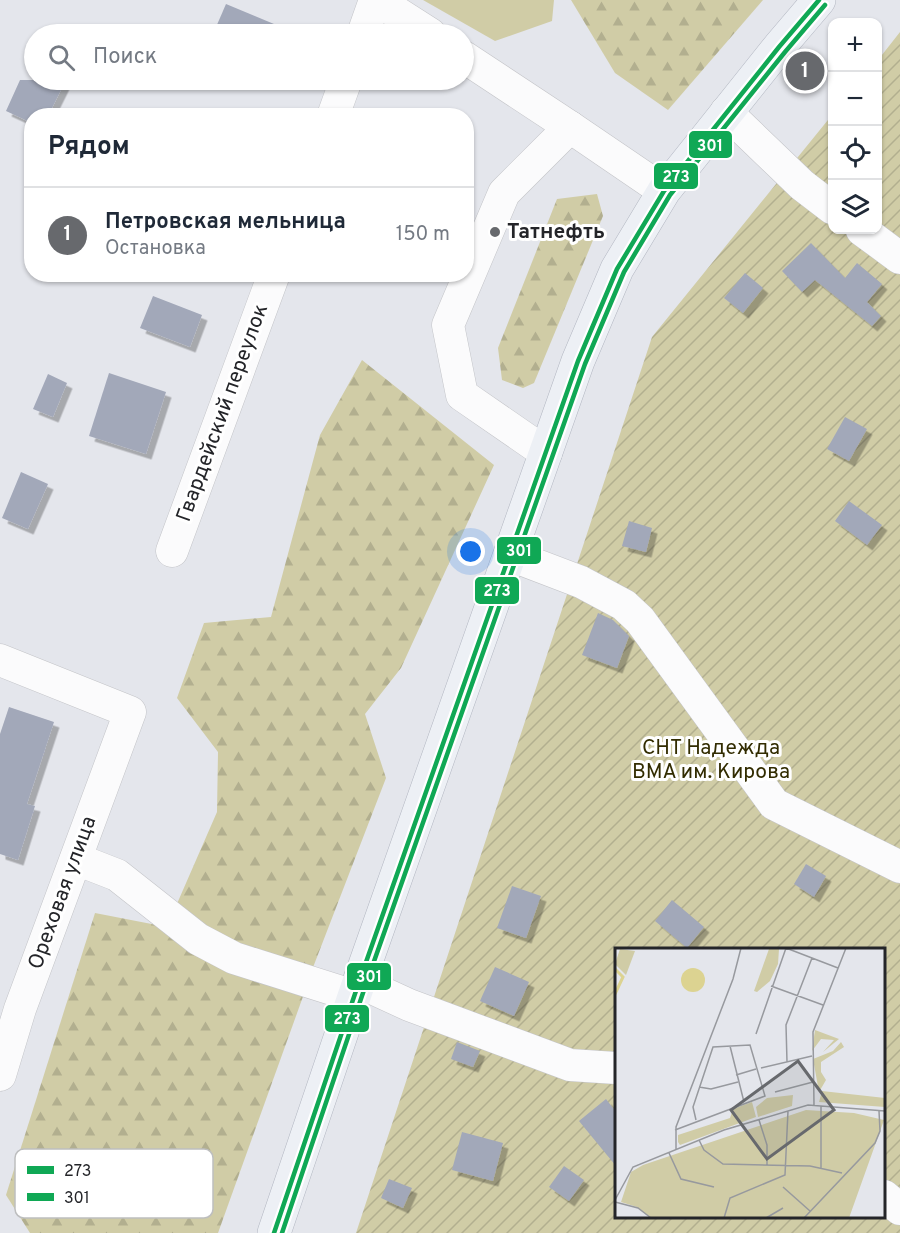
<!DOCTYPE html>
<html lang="ru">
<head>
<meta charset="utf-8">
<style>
  body { margin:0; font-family:Overpass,sans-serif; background:#f2f2f3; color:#1f2937 }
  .controls { position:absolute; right:18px; top:18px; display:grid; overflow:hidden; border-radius:12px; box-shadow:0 2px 4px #0004 }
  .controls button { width:54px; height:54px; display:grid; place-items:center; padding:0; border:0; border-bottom:2px solid #e0e1e3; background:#fff; color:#1f2937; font:30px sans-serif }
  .you { position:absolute; left:471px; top:552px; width:21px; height:21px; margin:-15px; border:4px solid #fff; border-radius:50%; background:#1a73e8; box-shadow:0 0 0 9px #1a73e833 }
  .badge { display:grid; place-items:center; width:39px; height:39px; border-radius:50%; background:#67696d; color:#fff; font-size:20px; font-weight:700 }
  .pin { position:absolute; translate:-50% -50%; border:3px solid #fff; box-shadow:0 2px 6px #0006 }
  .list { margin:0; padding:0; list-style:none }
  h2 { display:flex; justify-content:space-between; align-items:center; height:78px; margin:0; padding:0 24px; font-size:26px }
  h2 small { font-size:20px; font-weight:400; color:#747a83 }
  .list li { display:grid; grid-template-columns:39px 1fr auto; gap:18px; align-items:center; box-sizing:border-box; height:96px; padding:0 24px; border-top:2px solid #e0e1e3 }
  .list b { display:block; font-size:22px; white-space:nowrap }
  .list p { margin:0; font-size:20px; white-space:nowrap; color:#747a83 }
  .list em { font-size:20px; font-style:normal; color:#747a83 }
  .icon { flex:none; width:33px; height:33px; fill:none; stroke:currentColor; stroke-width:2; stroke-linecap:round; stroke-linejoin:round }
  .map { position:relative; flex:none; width:900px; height:1233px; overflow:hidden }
  .search { position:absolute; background:#fff; box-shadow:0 2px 4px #0004; left:24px; top:24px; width:450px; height:66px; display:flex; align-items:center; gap:15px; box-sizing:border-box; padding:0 21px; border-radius:33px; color:#747a83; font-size:22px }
  .panel { position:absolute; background:#fff; box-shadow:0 2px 4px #0004; left:24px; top:108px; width:450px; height:174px; border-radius:24px }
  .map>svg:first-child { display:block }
  .grass { fill:#d0cca6 }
  .forest { fill:url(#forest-firs) }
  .garden { fill:url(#garden-furrows); fill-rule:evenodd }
  .building { fill:#a2a8b9; filter:url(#shadow) }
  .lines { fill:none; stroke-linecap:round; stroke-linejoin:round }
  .minor-casing { stroke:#c3c4c8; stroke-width:33 }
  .major-casing { stroke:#b2b6c1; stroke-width:34 }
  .minor { stroke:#fbfbfc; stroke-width:32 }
  .major { stroke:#edf0f5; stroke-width:33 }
  .bus-1-casing { stroke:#fff; stroke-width:9 }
  .bus-2-casing { stroke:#fff; stroke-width:9 }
  .bus-1 { stroke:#10a855; stroke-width:4.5 }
  .bus-2 { stroke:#10a855; stroke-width:4.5 }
  .poi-dot { fill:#67696d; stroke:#fff; stroke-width:2 }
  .labels { text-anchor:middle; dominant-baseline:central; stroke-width:6; stroke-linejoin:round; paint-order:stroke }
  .poi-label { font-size:21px; font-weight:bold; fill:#242529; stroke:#fff; text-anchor:start }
  .street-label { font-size:21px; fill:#242529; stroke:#fff }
  .park-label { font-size:21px; fill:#322c01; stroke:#fff }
  .inset-river { fill:none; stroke:#dcd391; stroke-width:3 }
  .inset-road { fill:none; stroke:#97999e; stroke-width:1.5 }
  .view { fill:#67696d; fill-opacity:0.15; stroke:#67696d; stroke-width:3 }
  .inset-edge { fill:none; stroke:#242529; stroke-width:3 }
  .key { fill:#fff; stroke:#bdbebf; stroke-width:1.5 }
  .key-label { font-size:16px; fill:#242529 }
  .line-badge { stroke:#fff; stroke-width:2 }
  .badge-label { font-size:16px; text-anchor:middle; font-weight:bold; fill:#fff }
</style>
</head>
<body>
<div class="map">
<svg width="900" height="1233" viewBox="0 0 900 1233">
  <defs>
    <pattern id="forest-firs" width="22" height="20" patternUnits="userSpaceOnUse" patternTransform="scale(1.5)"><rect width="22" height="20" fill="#d0cca6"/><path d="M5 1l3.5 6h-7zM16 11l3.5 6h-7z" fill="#b2af8f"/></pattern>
    <pattern id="garden-furrows" width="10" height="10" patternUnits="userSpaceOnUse" patternTransform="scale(1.5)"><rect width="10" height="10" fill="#d0cca6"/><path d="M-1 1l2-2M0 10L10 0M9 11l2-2" fill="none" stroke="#b2af8f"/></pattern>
    <filter id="shadow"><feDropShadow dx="5.5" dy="5.5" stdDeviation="0" flood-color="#0004"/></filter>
  </defs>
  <rect width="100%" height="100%" fill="#e4e6ec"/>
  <path class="grass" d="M423,0H554L552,21L495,41Z"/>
  <g class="forest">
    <path d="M571,0H763L668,110L615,73Z"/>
    <path d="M597,194L603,216L534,383L523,388L502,380L498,348L557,199Z"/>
    <path d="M362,360L494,465L401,668L365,714L386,778L312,970L239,947L176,906L217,812L218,752L177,698L204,623L271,617L320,435Z"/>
    <path d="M95,913L167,927L305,991L218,1233H30L6,1195Z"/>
  </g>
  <path class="garden" d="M900,32V1233H356L652,337L832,115V230H878V60ZM616,950H884V1216H616Z"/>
  <g class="building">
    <path d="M226,4L298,34H213Z"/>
    <path d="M20,80H66L48,116H32V123L6,111Z"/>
    <path d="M811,243L845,278L857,263L882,284L867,302L881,316L872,326L815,280L802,292L782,271Z"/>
    <path d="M745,273L763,288L743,313L724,298Z"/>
    <path d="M153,296L202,315L190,347L140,328Z"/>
    <path d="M109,373L166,392L146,454L89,436Z"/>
    <path d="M48,374L67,383L53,417L33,409Z"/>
    <path d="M845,417L867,429L849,461L827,449Z"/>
    <path d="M21,472L48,484L28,529L2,518Z"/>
    <path d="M849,501L882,525L867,545L835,521Z"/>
    <path d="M629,521L652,528L646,552L622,546Z"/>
    <path d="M598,613L613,620L629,636L617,668L582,655Z"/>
    <path d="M9,707L54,722L27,804L35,806L18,860L0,854V734Z"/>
    <path d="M806,864L826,876L814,897L794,884Z"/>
    <path d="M512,886L541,896L526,938L497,928Z"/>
    <path d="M672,900L704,927L687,948L655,921Z"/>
    <path d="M495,967L529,982L514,1016L480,1001Z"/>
    <path d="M457,1042L480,1051L473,1067L451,1059Z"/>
    <path d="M606,1099L616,1112V1166L579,1121Z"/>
    <path d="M462,1132L503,1143L493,1181L452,1170Z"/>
    <path d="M564,1166L584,1180L569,1201L549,1187Z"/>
    <path d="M389,1179L412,1188L403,1208L381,1198Z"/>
  </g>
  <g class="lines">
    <g class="minor-casing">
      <g id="minor">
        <path d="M377,0L430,34"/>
        <path d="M363,34L375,0"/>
        <path d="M464,57L570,127L664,191"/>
        <path d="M726,112L802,185L832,208"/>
        <path d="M333,116L346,80"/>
        <path d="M862,230L900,258"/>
        <path d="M546,453L462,395L448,325L504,193L570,127"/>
        <path d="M172,551L274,274"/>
        <path d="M510,555L581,582L624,605L640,620L774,804L900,867"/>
        <path d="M0,660L130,712L20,1009L0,1075"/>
        <path d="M76,859L117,875L198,939L234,958L354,996"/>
        <path d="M359,982L409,1005L570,1065L616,1068"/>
        <path d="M884,1196L900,1209"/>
      </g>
    </g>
    <g class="major-casing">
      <path id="major" d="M274,1233L359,982L578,361L617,269L664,191L779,47L819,0"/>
    </g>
    <use href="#minor" class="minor"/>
    <use href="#major" class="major"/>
    <g class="bus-1-casing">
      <path id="bus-1" d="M274,1233L359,982L578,361L617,269L664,191L779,47L819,0"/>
    </g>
    <g class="bus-2-casing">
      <path id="bus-2" d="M282,1233L366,984L585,364L624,272L670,195L785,52L825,5"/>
    </g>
    <use href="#bus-1" class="bus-1"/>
    <use href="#bus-2" class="bus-2"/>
  </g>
  <circle class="poi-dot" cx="495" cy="232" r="6"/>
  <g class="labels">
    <g class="poi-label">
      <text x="507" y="232">Татнефть</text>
    </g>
    <g class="street-label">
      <text transform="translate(223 413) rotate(-70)">Гвардейский переулок</text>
      <text transform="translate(63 893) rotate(-70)">Ореховая улица</text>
    </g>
    <g class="park-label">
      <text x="711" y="748">СНТ Надежда<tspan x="711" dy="24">ВМА им. Кирова</tspan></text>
    </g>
  </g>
  <g transform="translate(615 948)">
    <rect width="270" height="270" fill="#e4e6ec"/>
    <path d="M5,1L20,3L11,27L0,16ZM200,82L224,91L208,104L219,92L206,91L197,103ZM226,94L229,99L206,114V124L211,132L204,144L198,111L218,103Z" fill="#d0cca6"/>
    <path d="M154,1H164L163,16L155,33L142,44L139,43ZM207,143L270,150V159L204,154ZM178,147L177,158L143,169L141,159L152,150ZM137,154L141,169L65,197L63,194V187L115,170L118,161Z" fill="#d0cca6"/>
    <path d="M191,162L239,165L269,172L234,270H36L22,259L6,254L16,224L28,217Z" fill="#d0cca6"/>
    <path d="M66 32a12 12 0 1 1 24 0a12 12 0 1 1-24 0Z" fill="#dcd391"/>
    <path class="inset-river" d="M0,21L8,29L0,46"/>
    <path class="inset-road" d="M171,0L223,20M156,38L208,57M141,86L171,0M115,98L129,154M172,114L171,77L197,10M146,120L197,108M121,127L141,121M84,139L96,141L123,134M160,144L198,134M199,157L198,84L231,0M206,158V220M144,172L152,197V218M60,182L150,148L135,97L98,99L78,159L81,172M84,192L89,202L108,216L195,218L227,225M61,201V179L118,31L126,0M54,205L66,231L99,239M168,239L195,263M0,252L18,219L109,182L193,157L270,163M0,254L23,260L36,270M109,270L115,250L170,227L173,163M151,270L168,260M189,270L260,195L265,183L264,163"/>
    <path class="view" d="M183,113L219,162L152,211L116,162Z"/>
    <rect width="270" height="270" class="inset-edge"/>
  </g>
  <rect x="15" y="1149" width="198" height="69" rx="9" class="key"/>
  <rect x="27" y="1166" width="27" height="8" fill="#10a855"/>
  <rect x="27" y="1193" width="27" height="8" fill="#10a855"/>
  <g class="key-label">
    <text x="64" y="1176">273</text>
    <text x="64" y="1203">301</text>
  </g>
  <g class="line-badge">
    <rect x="688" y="130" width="45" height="29" rx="6" fill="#10a855"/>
    <rect x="653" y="162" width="46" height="28" rx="6" fill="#10a855"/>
    <rect x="496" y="536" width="46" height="29" rx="6" fill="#10a855"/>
    <rect x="474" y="576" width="46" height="29" rx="6" fill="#10a855"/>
    <rect x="346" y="962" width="46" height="29" rx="6" fill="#10a855"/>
    <rect x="324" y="1004" width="46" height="29" rx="6" fill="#10a855"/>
  </g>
  <g class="badge-label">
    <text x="710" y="151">301</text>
    <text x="676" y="182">273</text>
    <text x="519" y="556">301</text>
    <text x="497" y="596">273</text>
    <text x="369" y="982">301</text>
    <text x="347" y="1024">273</text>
  </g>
</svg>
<div class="controls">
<button>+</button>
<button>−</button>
<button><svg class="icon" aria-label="locate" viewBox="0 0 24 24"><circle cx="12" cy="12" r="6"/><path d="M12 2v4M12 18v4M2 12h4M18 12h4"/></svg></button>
<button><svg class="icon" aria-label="layers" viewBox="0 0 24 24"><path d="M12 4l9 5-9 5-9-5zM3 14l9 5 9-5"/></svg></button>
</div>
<div class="you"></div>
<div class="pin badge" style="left:805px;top:71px">1</div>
<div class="search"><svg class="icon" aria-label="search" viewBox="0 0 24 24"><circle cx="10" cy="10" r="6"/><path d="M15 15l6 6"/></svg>Поиск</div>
<section class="panel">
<h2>Рядом<small></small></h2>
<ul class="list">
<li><span class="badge">1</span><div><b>Петровская мельница</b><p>Остановка</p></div><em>150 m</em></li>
</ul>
</section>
</div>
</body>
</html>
